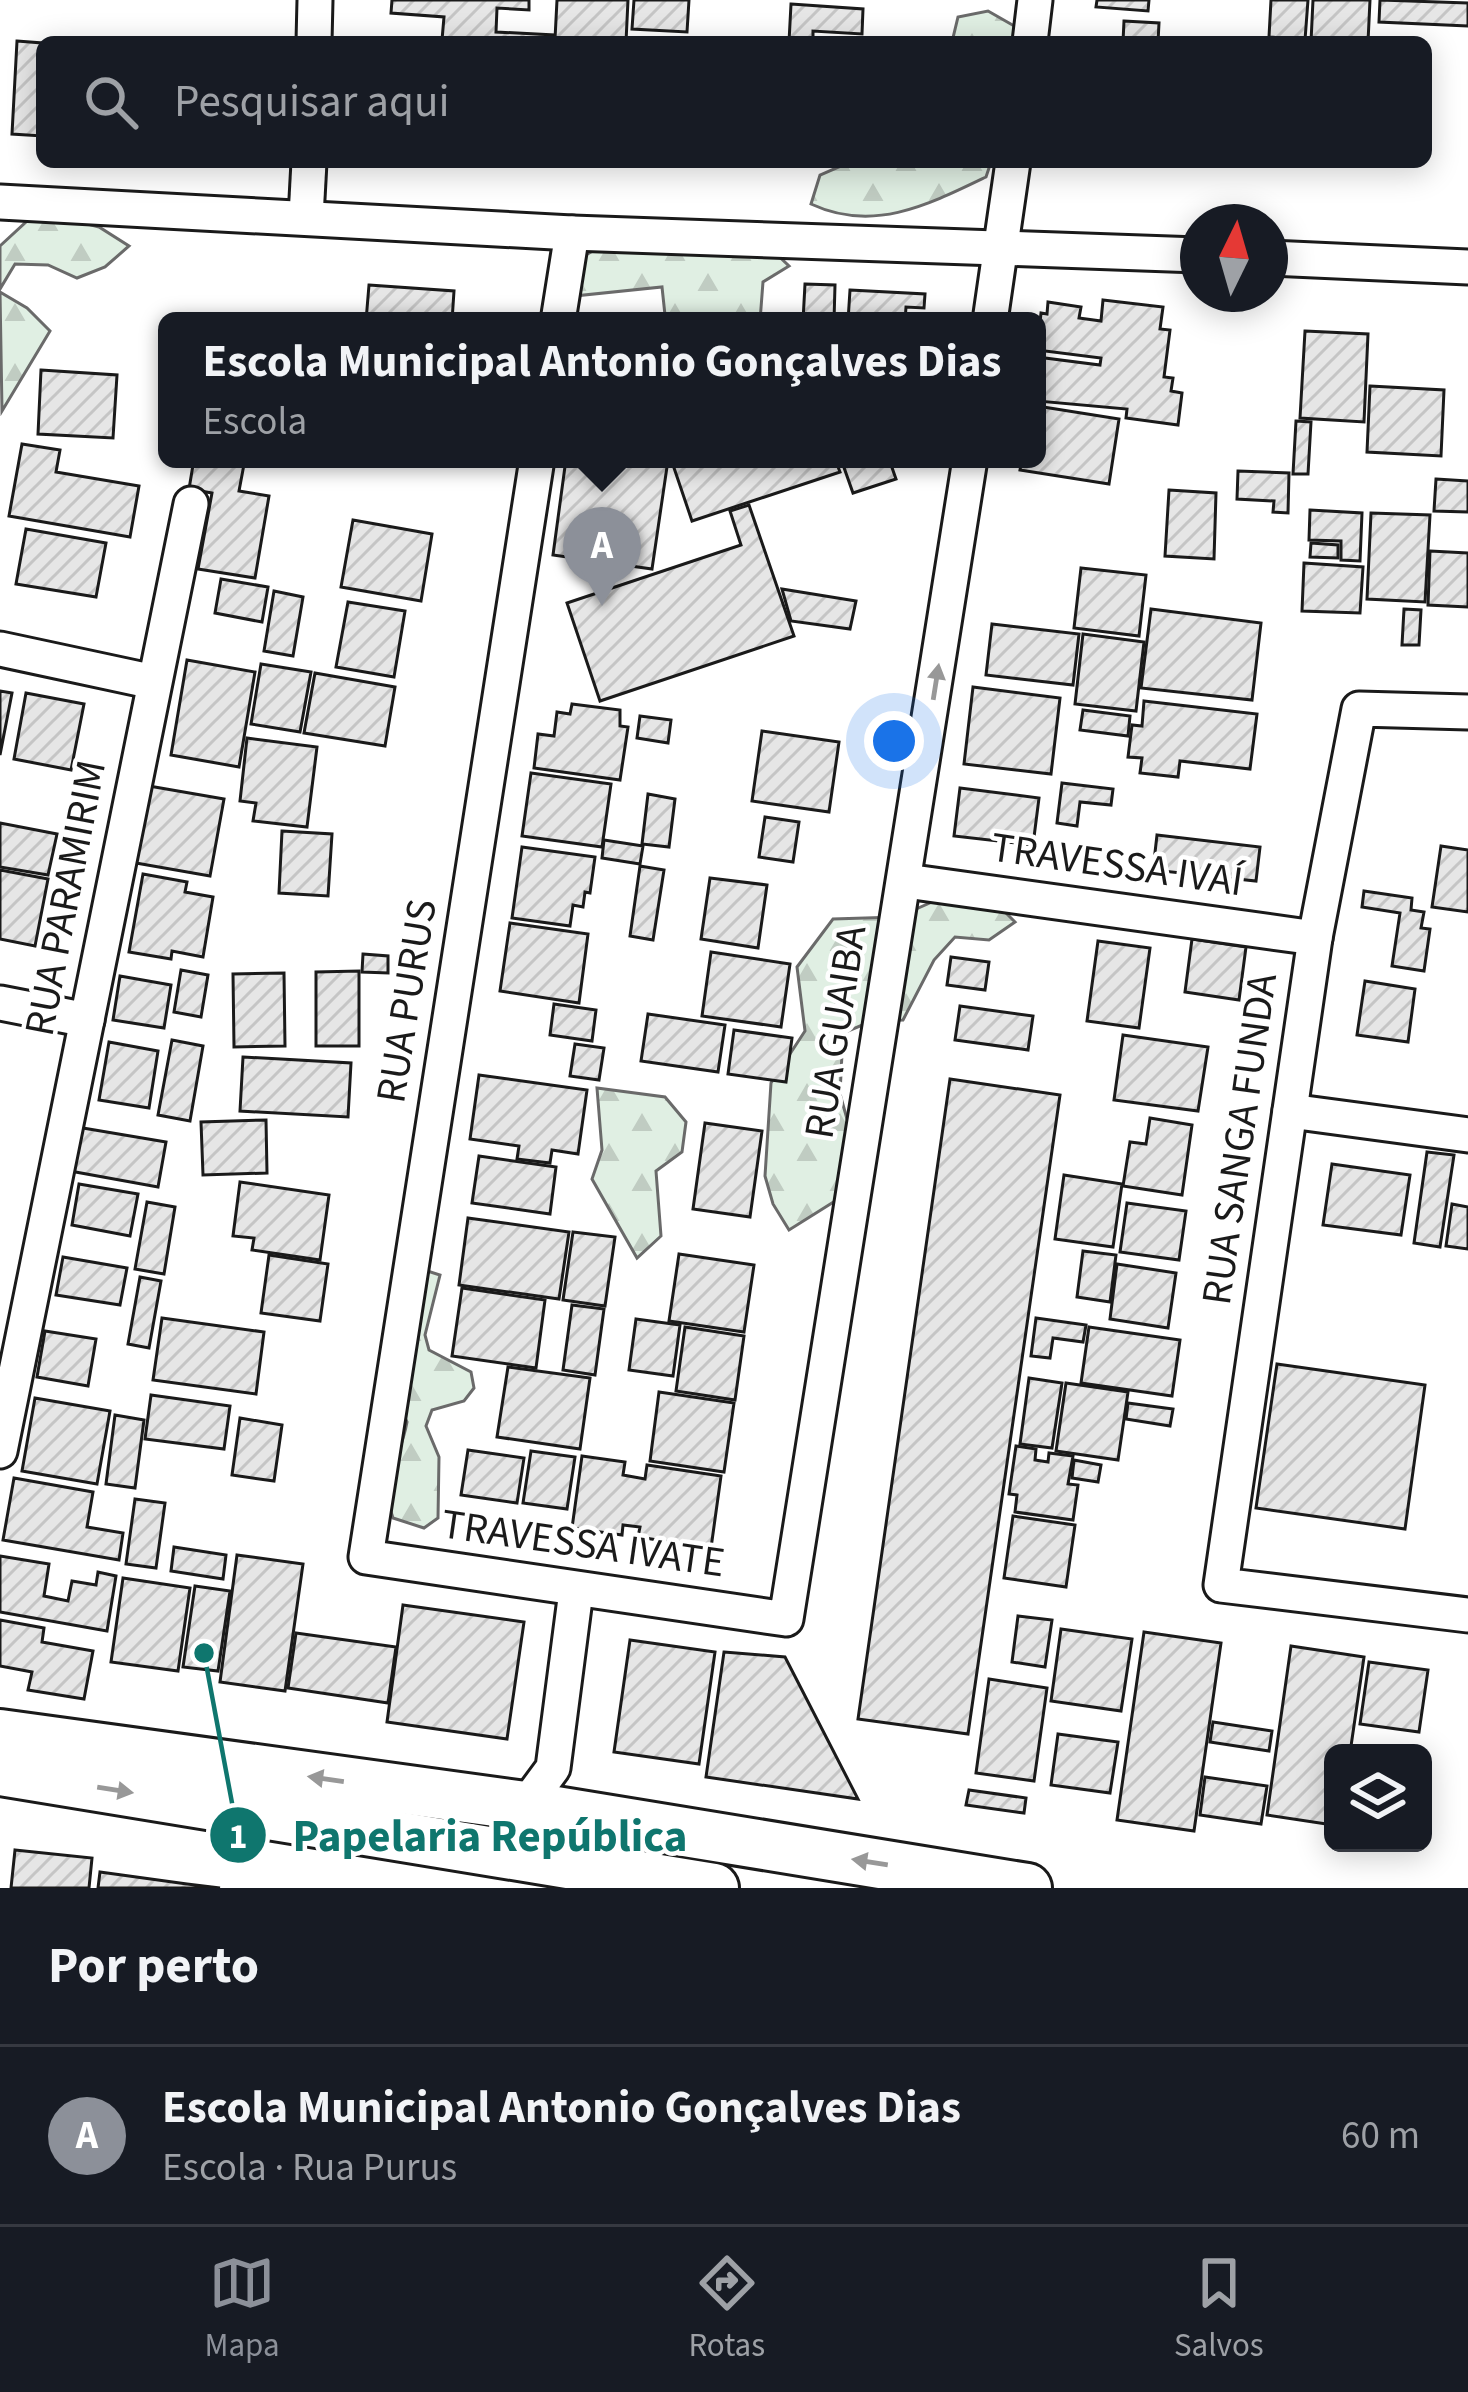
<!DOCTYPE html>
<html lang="pt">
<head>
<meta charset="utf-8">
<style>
  body { margin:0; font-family:"Source Sans 3",sans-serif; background:#20242c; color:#f1f3f6 }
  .controls { position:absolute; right:36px; bottom:36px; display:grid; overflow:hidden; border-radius:18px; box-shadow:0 6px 30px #0003 }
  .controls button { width:108px; height:108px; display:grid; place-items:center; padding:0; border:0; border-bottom:3px solid #363941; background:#171b24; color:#f1f3f6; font:60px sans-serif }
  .compass { position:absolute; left:1180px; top:204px; width:108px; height:108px; border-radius:50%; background:#171b24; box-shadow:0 6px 30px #0003; rotate:5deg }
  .you { position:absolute; left:894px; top:741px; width:42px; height:42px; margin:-30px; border:9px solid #fff; border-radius:50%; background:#1a73e8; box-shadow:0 0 0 18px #1a73e833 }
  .badge { display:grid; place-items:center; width:78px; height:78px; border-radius:50%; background:#8c9099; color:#fff; font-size:39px; font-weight:700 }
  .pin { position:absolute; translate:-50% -99px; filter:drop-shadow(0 3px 6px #0008) }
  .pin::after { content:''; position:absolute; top:63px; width:42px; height:36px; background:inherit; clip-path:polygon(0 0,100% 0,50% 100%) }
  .popup { position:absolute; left:158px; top:312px; width:888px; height:156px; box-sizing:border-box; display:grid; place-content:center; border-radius:18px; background:#171b24; filter:drop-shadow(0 3px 9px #0005); font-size:39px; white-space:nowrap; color:#9ea1a6 }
  .popup b { font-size:45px; color:#f1f3f6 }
  .popup::after { content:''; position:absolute; left:50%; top:100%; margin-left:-24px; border:24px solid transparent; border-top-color:#171b24 }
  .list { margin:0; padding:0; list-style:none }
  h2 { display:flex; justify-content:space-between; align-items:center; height:156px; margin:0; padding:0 48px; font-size:51px }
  h2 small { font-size:39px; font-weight:400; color:#9ea1a6 }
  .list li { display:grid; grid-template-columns:78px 1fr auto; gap:36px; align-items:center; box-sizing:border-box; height:180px; padding:0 48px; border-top:3px solid #363941 }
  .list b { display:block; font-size:45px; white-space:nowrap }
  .list p { margin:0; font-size:39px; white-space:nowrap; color:#9ea1a6 }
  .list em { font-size:39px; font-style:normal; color:#9ea1a6 }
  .icon { flex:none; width:66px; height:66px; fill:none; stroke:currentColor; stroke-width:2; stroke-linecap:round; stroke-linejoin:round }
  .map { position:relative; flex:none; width:1468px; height:1888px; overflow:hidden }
  .search { position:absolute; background:#171b24; box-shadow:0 6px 30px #0003; left:36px; right:36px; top:36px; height:132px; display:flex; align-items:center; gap:30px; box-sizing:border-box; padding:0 42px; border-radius:18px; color:#9ea1a6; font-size:45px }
  .sheet { height:336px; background:#171b24 }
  nav { display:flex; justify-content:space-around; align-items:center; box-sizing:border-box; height:168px; border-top:3px solid #363941; background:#171b24; font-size:33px; color:#9ea1a6 }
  nav a { display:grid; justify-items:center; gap:6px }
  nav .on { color:#8c9099 }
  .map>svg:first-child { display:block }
  .forest { fill:url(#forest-firs); stroke:#6a6a6a; stroke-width:3 }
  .building { fill:url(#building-hatch); stroke:#1a1a1a; stroke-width:3 }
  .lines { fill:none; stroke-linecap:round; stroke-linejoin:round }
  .street-casing { stroke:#1a1a1a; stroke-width:39 }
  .secondary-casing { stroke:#1a1a1a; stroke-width:54 }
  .street { stroke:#fff; stroke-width:33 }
  .secondary { stroke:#fff; stroke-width:48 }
  .oneway { fill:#989898 }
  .labels { text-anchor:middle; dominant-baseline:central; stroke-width:9; stroke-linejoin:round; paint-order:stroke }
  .street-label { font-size:42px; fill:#1a1a1a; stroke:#fff }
  .leader { fill:none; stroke:#0f766e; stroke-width:4.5 }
  .callout-dot { fill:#0f766e; stroke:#fff; stroke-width:4.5 }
  .mark-label { font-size:36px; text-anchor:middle; font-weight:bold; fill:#fff }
  .callout-label { font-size:45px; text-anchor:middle; font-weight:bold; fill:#0f766e; stroke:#fff; stroke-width:9; stroke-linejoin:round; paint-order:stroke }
</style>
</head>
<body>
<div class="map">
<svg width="1468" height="1888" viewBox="0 0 1468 1888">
  <defs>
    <pattern id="forest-firs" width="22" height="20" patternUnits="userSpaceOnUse" patternTransform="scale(3)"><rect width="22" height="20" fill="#e0efe3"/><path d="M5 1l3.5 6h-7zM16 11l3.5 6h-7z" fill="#c0ccc2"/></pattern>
    <pattern id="building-hatch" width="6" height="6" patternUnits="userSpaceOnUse" patternTransform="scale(3)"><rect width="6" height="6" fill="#e6e6e6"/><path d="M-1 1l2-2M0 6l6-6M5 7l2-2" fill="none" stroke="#c5c5c5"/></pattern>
  </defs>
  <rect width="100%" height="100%" fill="#fff"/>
  <g class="forest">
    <path d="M988,11L1016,27L1014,42H952L958,17Z"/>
    <path d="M850,162H991L986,177C928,205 873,233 811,204L820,175Z"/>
    <path d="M38,211L99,227L129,246L105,267L77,278L48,265L15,264L0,289V246Z"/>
    <path d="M766,244L789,266L763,282L760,321H655L665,315L662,287L574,296L569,265L596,249Z"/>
    <path d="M0,292L27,308L50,331L2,411Z"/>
    <path d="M959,890L989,896L1015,922L989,940L955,937L934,960L903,1020L872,1021L843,1033L840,1094L858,1158L851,1191L789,1230L773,1204L765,1176L771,1083L805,1031L797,967L833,919L898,917Z"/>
    <path d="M597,1088L665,1097L686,1122L682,1152L656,1171L661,1236L637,1258L592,1179L602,1150Z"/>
    <path d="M418,1268L440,1275L425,1335L429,1350L471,1372L474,1388L464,1401L432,1410L426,1426L439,1457L438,1518L424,1528L393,1518C380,1481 401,1457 407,1422L400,1407Z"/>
  </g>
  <g class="building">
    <path d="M392,0H529V10L497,8L496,32L554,35V42H407L442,40L444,17L391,13Z"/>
    <path d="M557,0H628L626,42L555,39Z"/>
    <path d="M634,0H689L687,32L632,29Z"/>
    <path d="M1097,0H1149L1148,11L1096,7Z"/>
    <path d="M1271,0H1308L1305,40L1269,37Z"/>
    <path d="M1313,0H1370L1368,42H1311Z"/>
    <path d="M1380,0L1468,3V26L1379,22Z"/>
    <path d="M791,4L863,9L862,34L813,31V42H789Z"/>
    <path d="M1124,21L1159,23L1158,42H1123Z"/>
    <path d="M17,41L42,43V136L12,134Z"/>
    <path d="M805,284L835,285L834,321H803Z"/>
    <path d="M369,285L454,291L452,321H366Z"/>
    <path d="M850,290L925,294L924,308L906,307L905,321H848Z"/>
    <path d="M1103,300L1163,307L1160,329L1170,330L1164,377L1173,378L1171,391L1182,393L1178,425L1126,418L1127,409L1037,401V357L1100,365L1101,358L1037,350L1041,313L1047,314L1048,302L1081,307L1079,318L1101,321Z"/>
    <path d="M1305,331L1368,334L1364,422L1300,418Z"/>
    <path d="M41,370L117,375L113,438L38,434Z"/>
    <path d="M1370,386L1444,390L1441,456L1367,452Z"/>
    <path d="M1037,406L1119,419L1109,484L1020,470L1022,459H1037Z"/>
    <path d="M1296,421L1311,422L1308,474H1293Z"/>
    <path d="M22,444L60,450L56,472L139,486L130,537L9,516Z"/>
    <path d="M194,459H245L239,491L269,496L255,578L198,569L212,493L189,489Z"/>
    <path d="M566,459L668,460L652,569L553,555Z"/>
    <path d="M671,459H835L840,472L692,521Z"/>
    <path d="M841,459H889L896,479L853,493Z"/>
    <path d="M1238,471L1289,473L1288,513L1273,512L1274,501L1237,499Z"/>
    <path d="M1436,479L1468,481V512L1434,511Z"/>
    <path d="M1169,490L1216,493L1214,559L1165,556Z"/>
    <path d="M749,505L794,636L600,701L567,603L741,545L730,511Z"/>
    <path d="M1310,510L1362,513L1360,561L1341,560V541L1309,540Z"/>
    <path d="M1371,513L1430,515L1425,602L1367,599Z"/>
    <path d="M353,520L432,534L421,601L341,587Z"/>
    <path d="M26,529L106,543L96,597L16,584Z"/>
    <path d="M1311,543L1338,545V558L1310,557Z"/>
    <path d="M1430,551L1468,553V607L1428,605Z"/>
    <path d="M1304,563L1363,567L1360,613L1302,611Z"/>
    <path d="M1081,568L1146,575L1139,636L1074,628Z"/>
    <path d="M221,579L268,587L262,622L215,613Z"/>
    <path d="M782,589L856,601L850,629L791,621Z"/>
    <path d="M274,591L303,597L293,656L264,651Z"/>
    <path d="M348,602L405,611L394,677L336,667Z"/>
    <path d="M1151,609L1261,623L1252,700L1141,688Z"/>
    <path d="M1404,609L1421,610L1419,645H1402Z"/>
    <path d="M992,624L1079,634L1073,685L986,675Z"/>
    <path d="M1083,634L1144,642L1136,711L1075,704Z"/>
    <path d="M187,660L255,672L239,767L171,755Z"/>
    <path d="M261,664L311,672L300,732L251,724Z"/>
    <path d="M315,673L395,687L385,746L304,733Z"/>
    <path d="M973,687L1060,698L1051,774L964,764Z"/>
    <path d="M0,691L12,693L0,755Z"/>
    <path d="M26,693L84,704L71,770L14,759Z"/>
    <path d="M1144,701L1257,714L1250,769L1180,761L1178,777L1140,773L1142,758L1128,757L1132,725L1142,726Z"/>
    <path d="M572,704L620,710V726L628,727L620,780L534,768L538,734L554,736L557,712L570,714Z"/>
    <path d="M1083,710L1130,716L1128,736L1080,730Z"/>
    <path d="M640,716L671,720L668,743L637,738Z"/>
    <path d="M762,731L839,742L829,812L752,801Z"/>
    <path d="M247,738L317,747L307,827L253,821L256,803L240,801Z"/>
    <path d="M531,773L611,784L602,847L522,836Z"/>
    <path d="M1062,783L1113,789L1111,805L1080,802L1077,826L1057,823Z"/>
    <path d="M149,786L224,799L210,876L136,863Z"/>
    <path d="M960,788L1039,798L1033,845L954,836Z"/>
    <path d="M648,794L675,799L669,847L642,844Z"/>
    <path d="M765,817L799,822L793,862L759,857Z"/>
    <path d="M0,823L57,834L48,875L0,867Z"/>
    <path d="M282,831L332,834L328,896L279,893Z"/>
    <path d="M1157,835L1260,847L1256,881L1153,870Z"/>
    <path d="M604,840L643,846L640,864L602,858Z"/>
    <path d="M1441,846L1468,850V912L1432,907Z"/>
    <path d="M522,847L595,857L590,893L585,892L583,907L573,905L570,926L512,918Z"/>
    <path d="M640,866L664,870L653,940L630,936Z"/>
    <path d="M0,870L48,879L35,946L0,939Z"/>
    <path d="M143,874L187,882L185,892L213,897L203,957L172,951L171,959L129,952Z"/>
    <path d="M710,878L767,885L758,948L701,939Z"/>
    <path d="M1364,891L1412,898L1411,910L1424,912L1421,928L1430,929L1424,971L1392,966L1400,913L1362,907Z"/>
    <path d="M510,923L588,934L579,1003L500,991Z"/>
    <path d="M1192,939L1246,947L1239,1000L1185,992Z"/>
    <path d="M1098,941L1150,948L1139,1028L1087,1021Z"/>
    <path d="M711,952L790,964L781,1027L702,1016Z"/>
    <path d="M363,954L388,956V973L362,972Z"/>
    <path d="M951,957L989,962L985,990L947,985Z"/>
    <path d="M181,970L208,975L201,1017L174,1012Z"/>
    <path d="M359,971V1046H316V972Z"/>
    <path d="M284,973L285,1046L234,1047L233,974Z"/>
    <path d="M120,976L171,985L164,1028L113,1020Z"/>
    <path d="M1365,981L1415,989L1408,1042L1357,1035Z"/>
    <path d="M554,1004L596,1010L592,1041L550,1035Z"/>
    <path d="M960,1006L1033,1016L1028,1050L955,1040Z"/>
    <path d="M648,1014L725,1025L718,1072L641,1061Z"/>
    <path d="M734,1030L792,1038L786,1082L728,1074Z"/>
    <path d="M1123,1035L1208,1047L1198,1111L1114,1100Z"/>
    <path d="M172,1040L203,1046L190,1121L158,1115Z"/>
    <path d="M109,1042L158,1051L149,1108L99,1100Z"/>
    <path d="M575,1044L604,1048L599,1080L570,1076Z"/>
    <path d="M243,1057L351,1063L348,1117L240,1111Z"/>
    <path d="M479,1075L587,1090L578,1154L552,1150L550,1163L517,1159L519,1146L470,1139Z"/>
    <path d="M950,1079L1060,1095L968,1734L858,1719Z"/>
    <path d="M1150,1118L1192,1125L1182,1195L1123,1186L1130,1142L1146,1144Z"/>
    <path d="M266,1120L267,1173L203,1175L201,1122Z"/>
    <path d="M705,1123L762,1131L750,1217L693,1209Z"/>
    <path d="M77,1127L166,1142L158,1187L70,1171Z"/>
    <path d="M1427,1152L1454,1155L1440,1247L1414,1243Z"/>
    <path d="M479,1156L556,1167L550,1214L472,1203Z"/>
    <path d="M1332,1164L1410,1175L1401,1235L1323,1225Z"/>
    <path d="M1064,1175L1122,1184L1113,1247L1055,1239Z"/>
    <path d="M240,1182L329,1195L320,1260L252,1250L254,1238L233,1236Z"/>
    <path d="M79,1184L138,1194L130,1236L72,1225Z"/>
    <path d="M147,1202L175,1207L164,1274L135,1269Z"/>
    <path d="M1127,1203L1186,1211L1179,1260L1120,1252Z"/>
    <path d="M1452,1204L1468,1207V1249L1446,1246Z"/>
    <path d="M468,1218L569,1232L559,1299L459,1285Z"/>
    <path d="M573,1232L615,1237L605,1306L563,1300Z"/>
    <path d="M1083,1251L1116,1255L1110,1302L1077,1297Z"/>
    <path d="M679,1254L754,1265L744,1332L669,1321Z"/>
    <path d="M269,1255L328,1264L320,1321L261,1313Z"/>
    <path d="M63,1257L127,1268L120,1305L56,1295Z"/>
    <path d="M1117,1264L1176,1273L1168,1328L1110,1319Z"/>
    <path d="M140,1277L161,1281L149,1348L128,1344Z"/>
    <path d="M462,1288L545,1300L536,1368L452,1356Z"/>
    <path d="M572,1305L604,1309L595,1375L563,1370Z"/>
    <path d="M162,1318L264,1332L256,1394L153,1380Z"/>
    <path d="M1036,1318L1086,1325L1083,1342L1053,1338L1050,1358L1031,1356Z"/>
    <path d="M636,1319L680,1325L673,1376L629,1370Z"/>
    <path d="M685,1327L744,1336L735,1400L676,1391Z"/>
    <path d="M1089,1327L1180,1340L1172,1396L1081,1383Z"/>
    <path d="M45,1331L96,1339L88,1386L37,1377Z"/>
    <path d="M1277,1364L1425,1385L1405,1529L1256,1508Z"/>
    <path d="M508,1367L590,1378L580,1449L497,1437Z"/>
    <path d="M1029,1378L1062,1383L1052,1448L1020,1444Z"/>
    <path d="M1066,1383L1128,1392L1118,1460L1056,1451Z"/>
    <path d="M659,1392L734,1403L724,1472L650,1461Z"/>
    <path d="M151,1395L230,1406L224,1449L145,1439Z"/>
    <path d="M35,1398L110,1411L97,1484L22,1471Z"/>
    <path d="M1128,1403L1173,1409L1170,1426L1126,1419Z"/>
    <path d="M115,1415L144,1420L135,1488L106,1484Z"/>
    <path d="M240,1418L282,1425L274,1481L232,1475Z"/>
    <path d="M1016,1446L1036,1449L1035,1460L1048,1462L1049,1453L1073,1456L1068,1484L1078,1485L1073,1520L1015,1512L1017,1495L1009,1494Z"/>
    <path d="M468,1450L524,1458L517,1503L461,1495Z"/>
    <path d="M531,1451L575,1457L567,1509L523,1503Z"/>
    <path d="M582,1456L625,1462L623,1475L645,1479L647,1465L721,1476L711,1548L638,1537L640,1527L623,1525L622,1535L572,1528Z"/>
    <path d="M1074,1460L1101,1465L1098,1482L1072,1478Z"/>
    <path d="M14,1478L93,1492L87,1527L123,1533L119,1560L3,1540Z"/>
    <path d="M135,1499L165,1503L156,1568L126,1564Z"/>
    <path d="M1013,1516L1075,1525L1066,1587L1004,1578Z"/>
    <path d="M174,1547L226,1555L223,1579L171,1571Z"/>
    <path d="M237,1555L303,1564L285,1691L220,1682Z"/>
    <path d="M0,1556L49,1564L44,1596L68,1601L72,1581L96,1585L98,1572L116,1576L107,1631L0,1612Z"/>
    <path d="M123,1578L190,1588L178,1671L111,1662Z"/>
    <path d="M195,1586L230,1591L218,1671L183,1667Z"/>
    <path d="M403,1605L524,1622L507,1739L387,1722Z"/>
    <path d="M1018,1616L1052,1620L1045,1667L1012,1662Z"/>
    <path d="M0,1620L44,1628L42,1642L93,1651L84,1699L28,1690L32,1672L0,1666Z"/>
    <path d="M1061,1629L1132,1639L1121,1711L1051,1701Z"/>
    <path d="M1144,1632L1221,1643L1194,1831L1117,1820Z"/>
    <path d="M296,1633L396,1647L388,1703L288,1688Z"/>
    <path d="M630,1640L715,1652L699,1764L614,1752Z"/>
    <path d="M1291,1646L1364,1657L1350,1753H1333V1825L1267,1815Z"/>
    <path d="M724,1652L785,1657L858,1799L706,1777Z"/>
    <path d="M1369,1662L1428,1670L1419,1732L1360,1724Z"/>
    <path d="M989,1679L1047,1688L1034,1781L976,1773Z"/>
    <path d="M1213,1722L1272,1731L1269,1751L1210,1742Z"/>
    <path d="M1058,1734L1118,1742L1110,1793L1051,1785Z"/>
    <path d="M1205,1777L1267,1786L1261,1824L1200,1815Z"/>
    <path d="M969,1790L1026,1798L1024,1813L966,1805Z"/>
    <path d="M15,1850L92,1858L89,1888H11Z"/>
    <path d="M100,1872L187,1884L220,1888H98Z"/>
  </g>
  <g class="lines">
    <g class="street-casing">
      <g id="street">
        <path d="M314,42L315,0"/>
        <path d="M1030,42L1035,0"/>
        <path d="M0,202L572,233L1198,255"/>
        <path d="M306,217L309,162"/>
        <path d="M1270,258L1468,267"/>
        <path d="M558,321L572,233"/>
        <path d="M990,321L1013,162"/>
        <path d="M537,459L366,1557L786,1619L970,459"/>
        <path d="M0,649L154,682"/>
        <path d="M1468,712L1359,709L1315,938L1221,1585L1468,1615"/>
        <path d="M906,881L1315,938"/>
        <path d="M0,1003L87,1020"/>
        <path d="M1290,1111L1468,1135"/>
        <path d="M0,1451L191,504"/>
        <path d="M525,1806L553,1768L576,1591"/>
      </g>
    </g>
    <g class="secondary-casing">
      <g id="secondary">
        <path d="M0,1734L525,1806L1027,1888"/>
        <path d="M0,1771L714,1888"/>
      </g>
    </g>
    <use href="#street" class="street"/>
    <use href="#secondary" class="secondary"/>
  </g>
  <defs><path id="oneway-solid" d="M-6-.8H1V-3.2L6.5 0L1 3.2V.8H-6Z" transform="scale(3)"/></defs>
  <g class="oneway">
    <use href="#oneway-solid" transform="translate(936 682) rotate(-81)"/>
    <use href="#oneway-solid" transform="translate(326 1779) rotate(-172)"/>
    <use href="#oneway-solid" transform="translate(115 1790) rotate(9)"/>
    <use href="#oneway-solid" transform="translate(870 1862) rotate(-171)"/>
  </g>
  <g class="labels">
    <g class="street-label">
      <text transform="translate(1117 865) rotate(8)">TRAVESSA IVAÍ</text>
      <text transform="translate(66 898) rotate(-79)">RUA PARAMIRIM</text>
      <text transform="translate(407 1001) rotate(-81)">RUA PURUS</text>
      <text transform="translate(836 1032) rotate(-81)">RUA GUAIBA</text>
      <text transform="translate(1240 1139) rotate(-82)">RUA SANGA FUNDA</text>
      <text transform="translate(583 1544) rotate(8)">TRAVESSA IVATE</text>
    </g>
  </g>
  <path class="leader" d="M204 1653L238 1835"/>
  <g class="callout-dot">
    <circle cx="204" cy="1653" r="12"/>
    <circle cx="238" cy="1835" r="30"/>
  </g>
  <g class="mark-label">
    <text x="238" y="1848">1</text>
  </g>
  <g class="callout-label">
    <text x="490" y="1851">Papelaria República</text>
  </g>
</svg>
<div class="controls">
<button><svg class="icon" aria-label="layers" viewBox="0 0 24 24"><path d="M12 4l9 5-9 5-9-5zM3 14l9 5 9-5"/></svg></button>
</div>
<svg class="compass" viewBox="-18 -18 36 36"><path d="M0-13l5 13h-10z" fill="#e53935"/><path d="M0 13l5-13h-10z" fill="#9ea1a6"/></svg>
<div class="you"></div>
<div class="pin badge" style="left:602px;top:606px">A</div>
<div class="popup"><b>Escola Municipal Antonio Gonçalves Dias</b>Escola</div>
<div class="search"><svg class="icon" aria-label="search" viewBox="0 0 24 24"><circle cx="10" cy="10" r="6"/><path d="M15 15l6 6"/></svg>Pesquisar aqui</div>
</div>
<section class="sheet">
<h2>Por perto<small></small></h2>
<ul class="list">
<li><span class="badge">A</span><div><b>Escola Municipal Antonio Gonçalves Dias</b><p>Escola · Rua Purus</p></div><em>60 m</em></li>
</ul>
</section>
<nav>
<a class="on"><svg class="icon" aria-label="map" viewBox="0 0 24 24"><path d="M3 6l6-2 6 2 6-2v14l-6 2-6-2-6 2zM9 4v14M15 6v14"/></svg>Mapa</a>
<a><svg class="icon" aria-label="directions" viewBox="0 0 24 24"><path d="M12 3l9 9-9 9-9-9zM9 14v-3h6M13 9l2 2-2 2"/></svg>Rotas</a>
<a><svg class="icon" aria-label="saved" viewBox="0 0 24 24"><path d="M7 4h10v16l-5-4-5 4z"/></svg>Salvos</a>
</nav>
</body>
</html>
